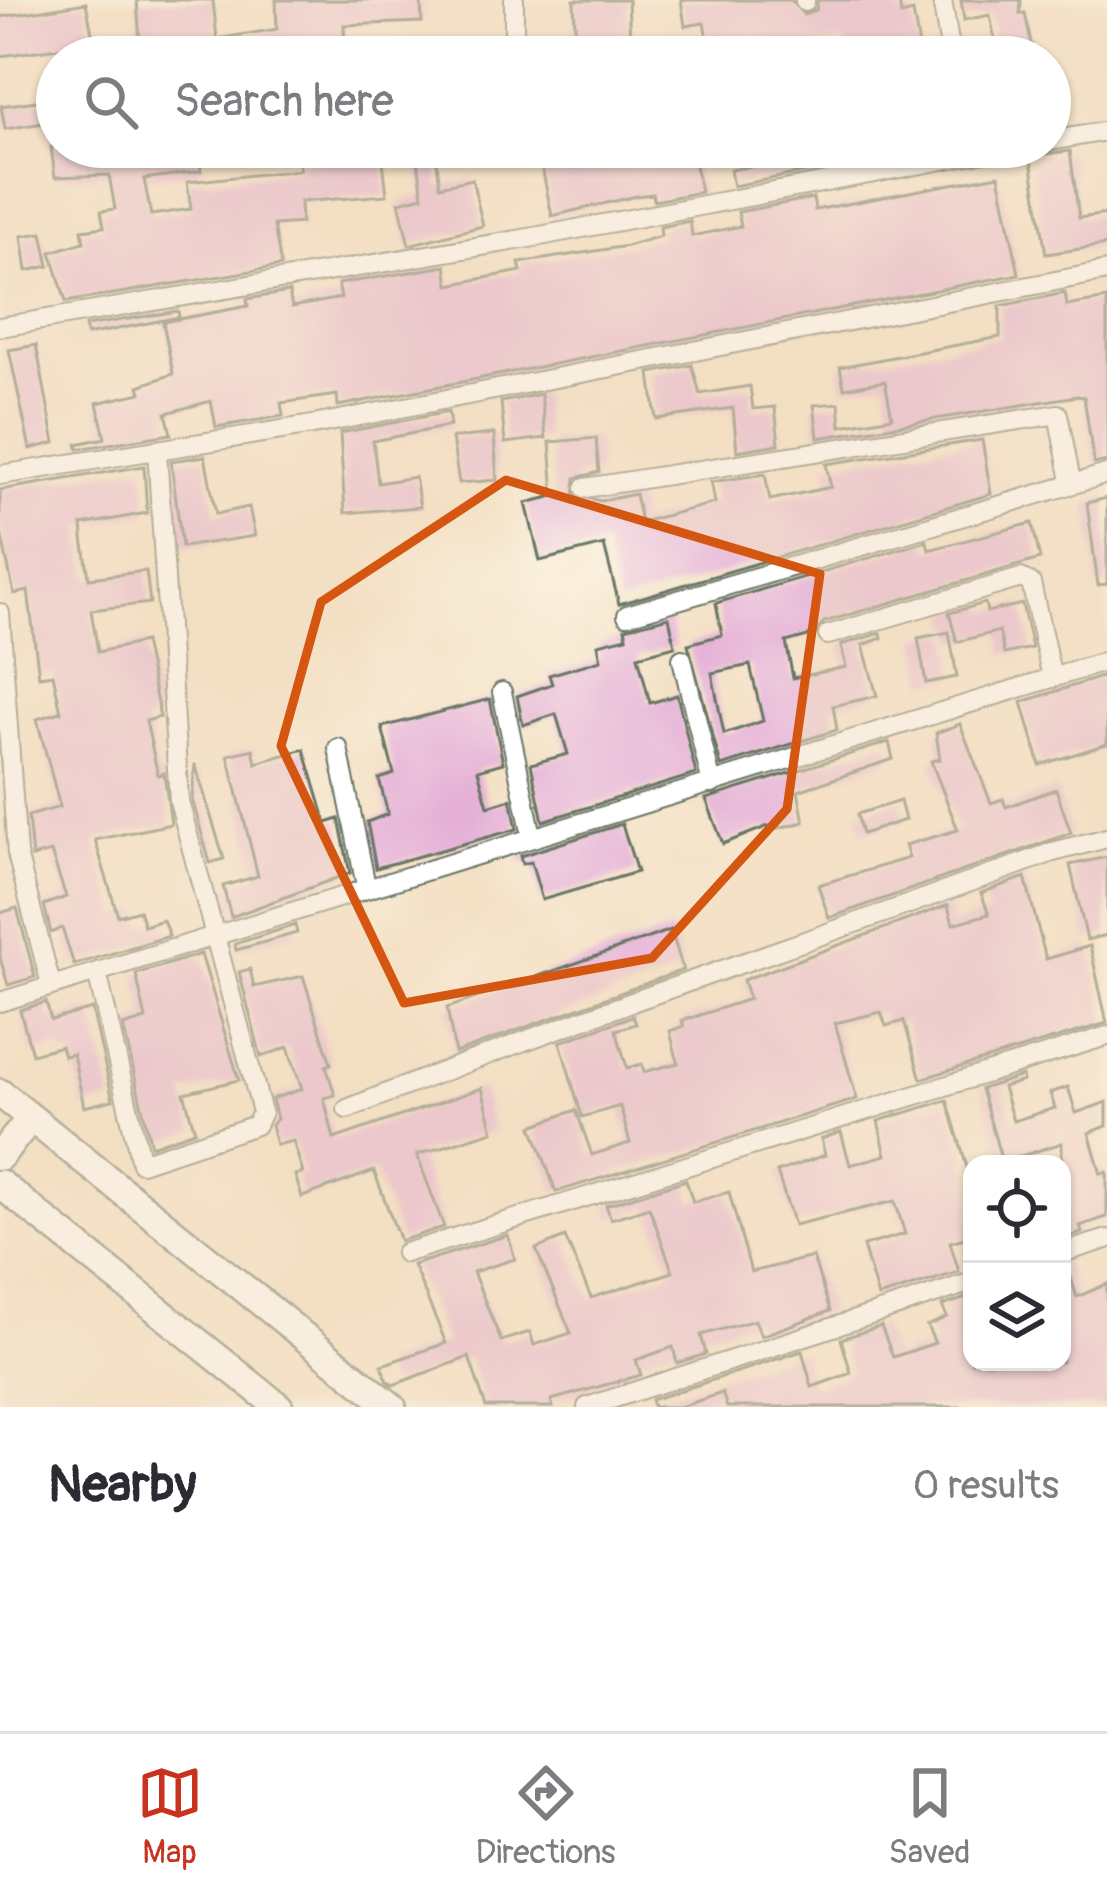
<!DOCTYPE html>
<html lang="en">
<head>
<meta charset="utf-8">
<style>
  body { margin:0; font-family:Pangolin,sans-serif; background:#f2f2f3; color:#2b2b33 }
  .controls { position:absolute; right:36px; bottom:36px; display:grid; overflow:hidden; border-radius:24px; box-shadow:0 3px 9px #0004 }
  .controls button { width:108px; height:108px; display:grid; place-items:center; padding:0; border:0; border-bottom:3px solid #e1e1e2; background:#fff; color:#2b2b33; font:60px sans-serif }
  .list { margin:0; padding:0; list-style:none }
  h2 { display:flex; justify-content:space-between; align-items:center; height:156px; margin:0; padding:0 48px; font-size:51px }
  h2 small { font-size:39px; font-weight:400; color:#7c7c81 }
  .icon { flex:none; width:66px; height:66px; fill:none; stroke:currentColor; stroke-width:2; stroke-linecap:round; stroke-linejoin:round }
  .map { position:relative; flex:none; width:1107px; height:1407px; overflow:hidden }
  .search { position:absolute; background:#fff; box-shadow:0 3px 9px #0004; left:36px; right:36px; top:36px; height:132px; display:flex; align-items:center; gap:30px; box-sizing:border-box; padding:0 42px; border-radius:66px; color:#7c7c81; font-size:45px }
  .sheet { height:324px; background:#fff }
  nav { display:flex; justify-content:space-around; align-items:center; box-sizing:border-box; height:168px; border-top:3px solid #e1e1e2; background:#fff; font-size:33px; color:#7c7c81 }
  nav a { display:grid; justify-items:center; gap:6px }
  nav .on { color:#c8321e }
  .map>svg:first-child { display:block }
  .building { fill:#e4add7; fill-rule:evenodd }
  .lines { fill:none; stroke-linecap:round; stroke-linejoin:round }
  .street-casing { stroke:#697666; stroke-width:22 }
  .secondary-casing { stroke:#697666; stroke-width:32 }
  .street { stroke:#fff; stroke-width:18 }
  .secondary { stroke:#fff; stroke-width:27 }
  .marked { fill:none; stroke:#d45610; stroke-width:9; stroke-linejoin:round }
</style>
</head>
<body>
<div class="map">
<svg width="1107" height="1407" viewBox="0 0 1107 1407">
  <rect width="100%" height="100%" fill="#fcf5e5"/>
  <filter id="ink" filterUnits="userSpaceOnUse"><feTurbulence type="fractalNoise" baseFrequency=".00833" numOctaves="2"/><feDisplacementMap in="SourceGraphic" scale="24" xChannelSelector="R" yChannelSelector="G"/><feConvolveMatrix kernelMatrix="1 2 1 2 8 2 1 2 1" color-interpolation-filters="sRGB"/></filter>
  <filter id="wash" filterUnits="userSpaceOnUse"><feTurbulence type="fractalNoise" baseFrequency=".004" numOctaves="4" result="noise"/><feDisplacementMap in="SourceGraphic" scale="48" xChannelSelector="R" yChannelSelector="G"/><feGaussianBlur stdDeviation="2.7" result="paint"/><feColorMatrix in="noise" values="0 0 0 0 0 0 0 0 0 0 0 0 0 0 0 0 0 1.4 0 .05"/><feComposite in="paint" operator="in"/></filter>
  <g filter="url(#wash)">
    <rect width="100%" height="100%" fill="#f3dfc2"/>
    <g id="blocks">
      <g class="building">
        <path d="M137,0H213L217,39L277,29L276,0H421L422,22L344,25L345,52L320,57H275L274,48L218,57H141Z"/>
        <path d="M574,0H628L630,40L606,41V57H576Z"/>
        <path d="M681,0H791L804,15L816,10L818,0H899L901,15L913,12L921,57H846L844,41L806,47L808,57H761L759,51L711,57L704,23L685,26Z"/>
        <path d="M961,0H1021L1020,14L1025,13L1032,48L998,56L990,15L964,20Z"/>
        <path d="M86,3L94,43L0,56V17Z"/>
        <path d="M57,98V121L5,129L1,106Z"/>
        <path d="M51,147H198L201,171L144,179L151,215L191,209L187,182L300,170L299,163L382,152L387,195L300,202L301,223L274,225L281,266L66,302L51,252L84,242L82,230L104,227L101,211L115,209L109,175L55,177Z"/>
        <path d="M416,147H435L440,186L472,179L483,226L409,245L399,202L423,196Z"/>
        <path d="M631,147H691L701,192L654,201L653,194L636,196L552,216L541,163Z"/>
        <path d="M787,147H822L826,168L733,186L730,170L790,159Z"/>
        <path d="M1029,147L1047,154L1070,151L1079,218L1107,214V245L1046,254Z"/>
        <path d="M999,175L1019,274L338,406L337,395L281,403L283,416L216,427L211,401L166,413L171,434L78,449L77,444L105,438L97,403L141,393L139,386L173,374L163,322L248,306L247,299L289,292L292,307L341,298L338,284L446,266L449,285L521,271L519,263L627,246L661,236L660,227L690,221L692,236L741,226L738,212L813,198L815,210Z"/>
        <path d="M42,233L49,266L27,271L22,236Z"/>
        <path d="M1065,293L1067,306L1107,299V461L1094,464L1084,397L1077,396L818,438L814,405L839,403L841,426L892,417L885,381L844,388L840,367L1000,337V306Z"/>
        <path d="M178,311L179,317L87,335L85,326Z"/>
        <path d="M36,345L55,443L30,449L9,350Z"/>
        <path d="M692,365L700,394L750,386L753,409L775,407L779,444L737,451L733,408L656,419L650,373Z"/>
        <path d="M541,394L546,438L505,443L501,402Z"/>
        <path d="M448,412L450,426L373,441L378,483L415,477L420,507L345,513L340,433Z"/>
        <path d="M494,434L497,480L459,483L452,438Z"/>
        <path d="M596,438L599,472L576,478L574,495L601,501L635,494L641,522L715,503L711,482L765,474L770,500L831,487L826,464L982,440L991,494L619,604L604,545L540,561L526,503L554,496L550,442Z"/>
        <path d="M205,456L216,514L249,507L255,536L182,547L171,461Z"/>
        <path d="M144,466L147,513L82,525L83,538L89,578L146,571L150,603L91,610L98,652L144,642L160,717L146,721L158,775L164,773L171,824L95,840L118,916L139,910L144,926L163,920L169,936L74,965L62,928L51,933L44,905L66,897L51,852L32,857L28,816L60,807L37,719L61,712L53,674L39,676L28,591L14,594L0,528V490Z"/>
        <path d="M1107,498V584L1098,585L1087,503Z"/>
        <path d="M1032,523L1040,559L824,622L815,634L786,642L793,678L846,667L841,645L881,633L882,638L863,645L877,696L833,706L837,730L721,766L688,644L722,635L716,603L927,541L929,550ZM750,665L763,721L724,734L712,673Z"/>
        <path d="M985,603L987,612L1022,604L1032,648L1004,654L999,631L957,642L949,613Z"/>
        <path d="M669,617L675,646L638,656L650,703L677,695L696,774L543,821L531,764L568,754L556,714L523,725L517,696L552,684L549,675L601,660L598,644L627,637L625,628Z"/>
        <path d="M949,632L957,677L926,683L918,638Z"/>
        <path d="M1107,675V744L1040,765L1022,702Z"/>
        <path d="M490,699L503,763L478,770L488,806L511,799L517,829L376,868L367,822L388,814L379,779L394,774L382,727Z"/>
        <path d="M960,724L991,803L1003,799L1006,807L1056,789L1071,833L829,918L818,885L909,858L905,845L958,830L931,761L940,759L936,733Z"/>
        <path d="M889,742L893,759L798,791L804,822L769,830L768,826L723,844L706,799Z"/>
        <path d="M253,749L256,763L304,749L326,823L339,819L350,873L231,917L223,886L258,876L228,755Z"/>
        <path d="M195,764L224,859L210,863L192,799Z"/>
        <path d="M900,801L905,820L862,834L857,814Z"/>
        <path d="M622,824L637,872L542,900L531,862L522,864L520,856Z"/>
        <path d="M1107,857V935L1087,940L1070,865Z"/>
        <path d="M1025,877L1046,959L1090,946L1107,1023L921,1079L904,1021L886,1026L881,1012L835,1023L857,1099L556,1192L532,1126L576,1110L592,1155L630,1143L620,1106L582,1117L560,1042L633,1016L636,1024L616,1030L627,1068L642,1064L644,1072L678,1063L670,1031L684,1026L682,1021L749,999L743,980L948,905L953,924L989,914L981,893Z"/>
        <path d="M17,908L35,977L8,985L0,958V913Z"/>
        <path d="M295,925L297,933L236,950L235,944Z"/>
        <path d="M671,930L683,970L455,1053L447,1008Z"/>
        <path d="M201,954L239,1080L184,1093L195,1131L151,1146L123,1026L146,1019L136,974Z"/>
        <path d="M250,969L254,987L303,976L331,1064L326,1066L335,1095L324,1098L334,1139L482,1088L493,1131L417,1155L444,1227L400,1241L374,1171L302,1197L295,1175L303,1173L293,1141L276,1145L271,1125L277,1119L272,1099L302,1089L288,1047L261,1057L239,972Z"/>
        <path d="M46,1002L51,1020L92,1009L113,1100L84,1107L73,1054L64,1056L61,1046L32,1054L20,1010Z"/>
        <path d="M1022,1076L1023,1081L1003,1087L1013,1121L1055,1108L1050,1093L1068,1087L1076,1113L1107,1102V1126L1089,1133L1101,1174L1107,1172V1217L1080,1226L1082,1233L1062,1239V1143L1002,1162L981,1089Z"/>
        <path d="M947,1100L969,1174L972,1236L950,1242L959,1272L878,1297L863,1246L905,1234L895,1201L794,1225L777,1172L825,1155L821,1139L841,1132L850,1165L886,1155L878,1121Z"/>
        <path d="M686,1180L693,1202L729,1192L751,1272L813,1257L830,1311L761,1336L755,1320L701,1335L706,1354L677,1363L673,1347L636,1360L641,1375L551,1400L553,1407H486L469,1357L393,1385L387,1380L382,1365L446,1343L413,1265L508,1235L515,1259L473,1272L501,1341L530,1332L534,1345L571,1333L536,1249L565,1237L591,1298L673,1272L649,1207L611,1219L606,1205Z"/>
        <path d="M1062,1266H1067L1077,1297L1107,1284V1407H727L722,1393L680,1407H653L651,1400L802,1351L812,1387L851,1373L841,1339L881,1326L893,1357L935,1343L927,1326L947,1317L942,1306L972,1296V1362H1062Z"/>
      </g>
    </g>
  </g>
  <g filter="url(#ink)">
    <use href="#blocks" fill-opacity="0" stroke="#697666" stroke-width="3"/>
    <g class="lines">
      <g class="street-casing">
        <g id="street">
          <path d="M514,0V57"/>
          <path d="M805,0V2"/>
          <path d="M942,0L950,48"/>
          <path d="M1050,141L1107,131"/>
          <path d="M0,327L529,238L1012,147"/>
          <path d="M0,475L313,425L1107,271"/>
          <path d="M585,488L1058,414L1071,481"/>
          <path d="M0,613L17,854L51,985"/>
          <path d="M627,615L1107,474"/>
          <path d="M828,635L1021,578L1031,583L1052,678"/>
          <path d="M682,659L712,784"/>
          <path d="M502,692L532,836"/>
          <path d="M338,748L366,886"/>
          <path d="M97,972L141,1163L256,1125L262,1112L179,801L157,450"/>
          <path d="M0,1002L1107,661"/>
          <path d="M347,1109C579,1016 818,939 1053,852L1107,838"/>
          <path d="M405,1253L1107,1036"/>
          <path d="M1062,1253L1107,1239"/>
          <path d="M587,1407L972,1282"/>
        </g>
      </g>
      <g class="secondary-casing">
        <g id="secondary">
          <path d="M0,1093L392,1407"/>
          <path d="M0,1156L31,1118"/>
          <path d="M0,1184L279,1407"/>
        </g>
      </g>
      <use href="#street" class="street"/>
      <use href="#secondary" class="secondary"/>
    </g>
  </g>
  <path d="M0 0H1107V1407H0ZM506,480L820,574L787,809L652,958L404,1003L281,746L321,602Z" fill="#f3dfc2" fill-opacity=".55" fill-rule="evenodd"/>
  <path class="marked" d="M506,480L820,574L787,809L652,958L404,1003L281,746L321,602Z"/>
</svg>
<div class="controls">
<button><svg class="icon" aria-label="locate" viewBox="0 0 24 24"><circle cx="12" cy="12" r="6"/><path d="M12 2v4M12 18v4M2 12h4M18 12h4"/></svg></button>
<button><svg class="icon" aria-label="layers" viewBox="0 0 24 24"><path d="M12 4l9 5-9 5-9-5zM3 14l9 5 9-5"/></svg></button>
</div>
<div class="search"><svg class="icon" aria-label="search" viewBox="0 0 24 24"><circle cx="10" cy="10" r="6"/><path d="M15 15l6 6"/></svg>Search here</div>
</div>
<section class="sheet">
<h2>Nearby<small>0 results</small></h2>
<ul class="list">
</ul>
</section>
<nav>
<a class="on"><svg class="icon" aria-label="map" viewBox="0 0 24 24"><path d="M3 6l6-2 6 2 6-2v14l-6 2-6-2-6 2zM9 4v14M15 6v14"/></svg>Map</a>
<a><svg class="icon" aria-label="directions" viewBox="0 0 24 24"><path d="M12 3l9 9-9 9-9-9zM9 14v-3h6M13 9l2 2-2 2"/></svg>Directions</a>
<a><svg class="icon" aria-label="saved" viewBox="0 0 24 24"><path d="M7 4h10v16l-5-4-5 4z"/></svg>Saved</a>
</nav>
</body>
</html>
